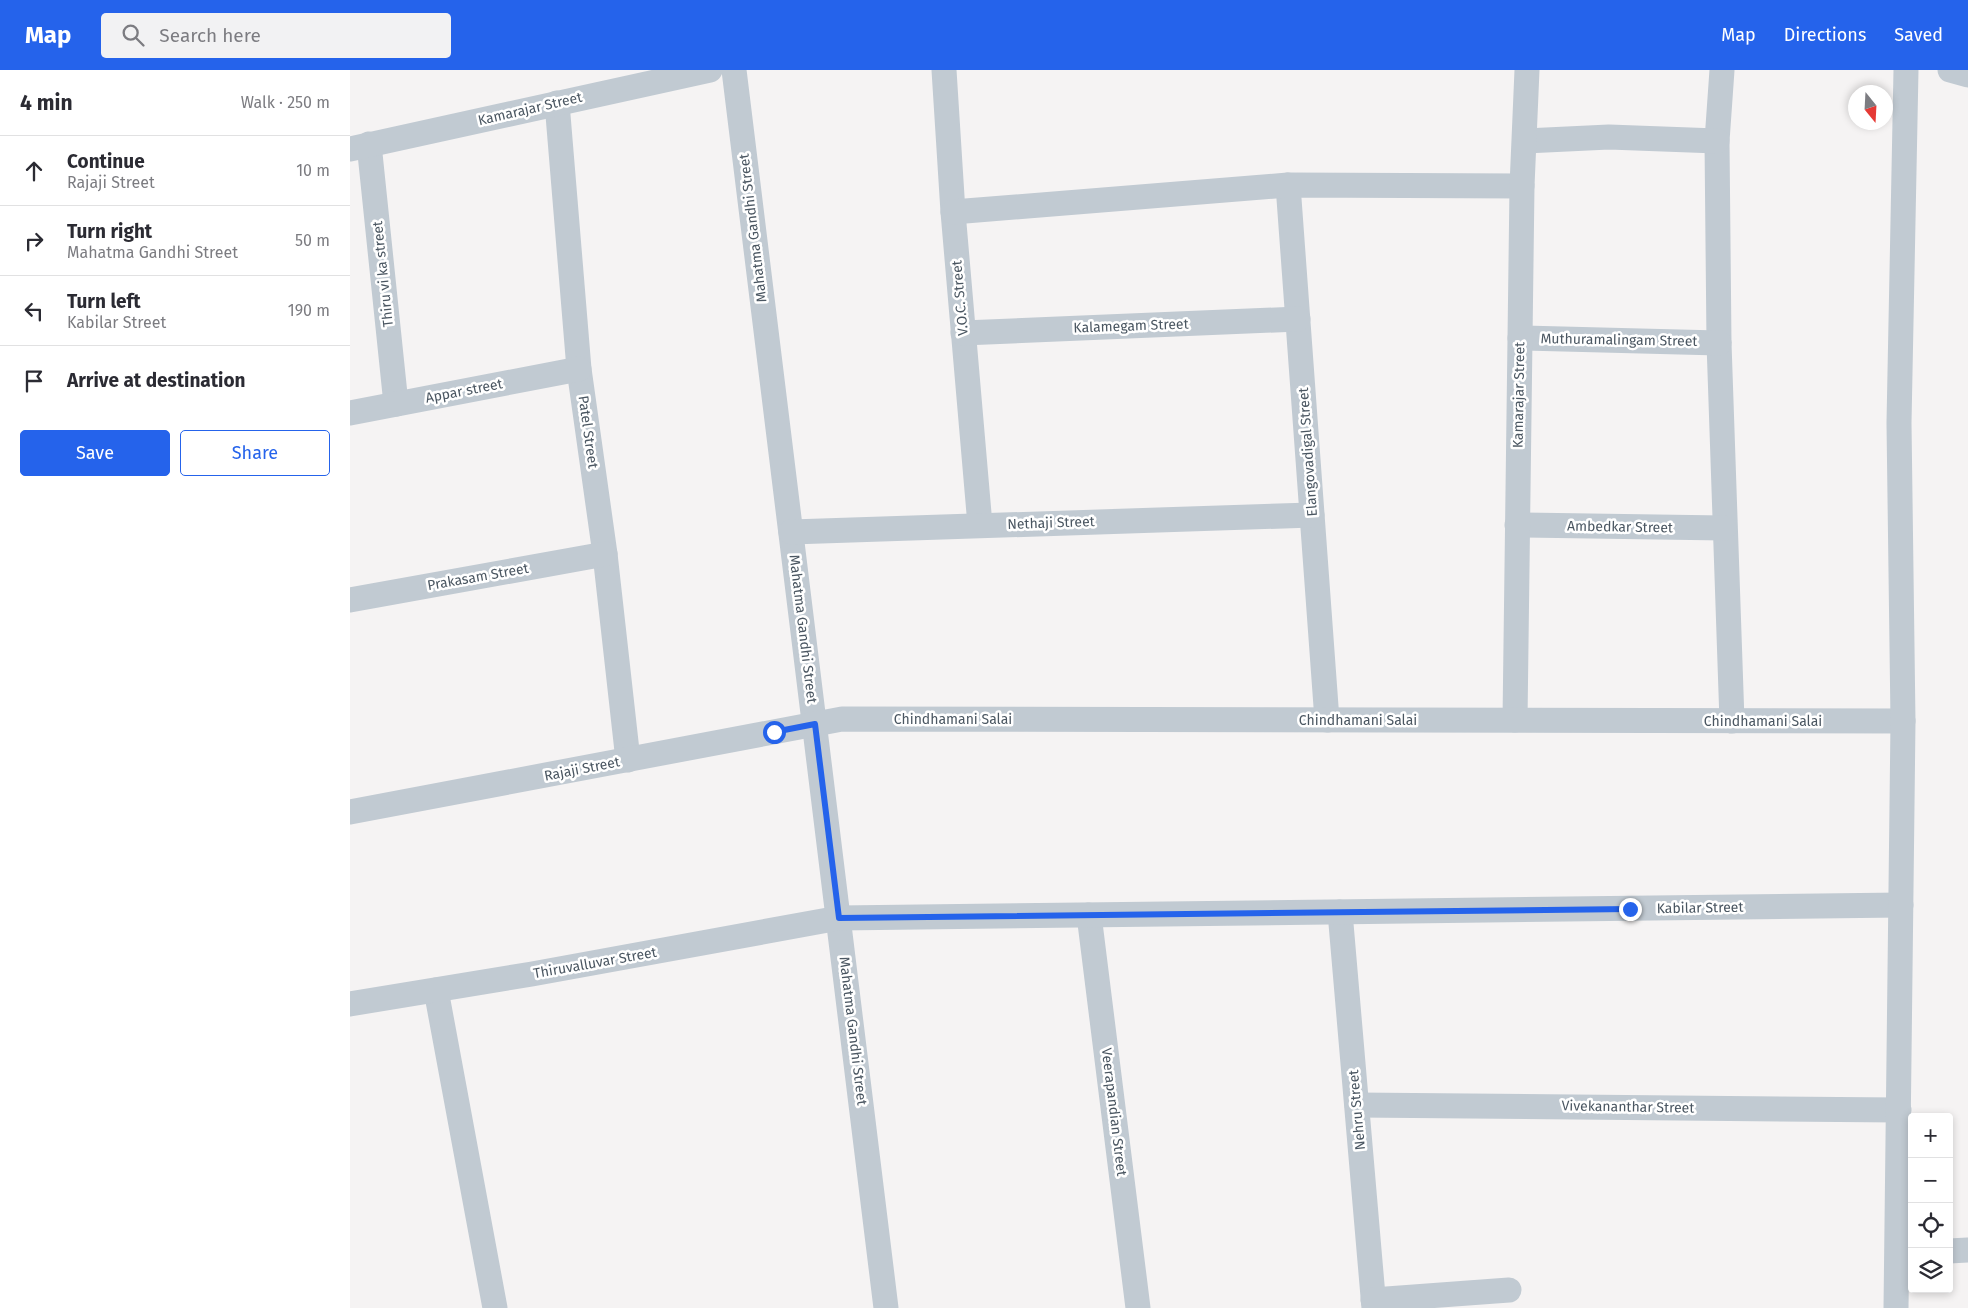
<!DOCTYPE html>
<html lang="en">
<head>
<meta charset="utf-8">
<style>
  body { margin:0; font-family:"Fira Sans",sans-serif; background:#f2f2f3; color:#2b2b33 }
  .controls { position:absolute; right:15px; bottom:15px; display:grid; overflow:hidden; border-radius:5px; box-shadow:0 2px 8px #0003 }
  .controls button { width:45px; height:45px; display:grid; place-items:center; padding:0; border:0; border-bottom:1px solid #e1e1e2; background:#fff; color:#2b2b33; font:25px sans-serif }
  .compass { position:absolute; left:1498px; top:15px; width:45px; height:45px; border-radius:50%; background:#fff; box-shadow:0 2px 8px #0003; rotate:162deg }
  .stop { position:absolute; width:15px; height:15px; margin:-11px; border:4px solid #2563eb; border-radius:50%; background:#fff }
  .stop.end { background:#2563eb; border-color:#fff; box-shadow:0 1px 5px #0008 }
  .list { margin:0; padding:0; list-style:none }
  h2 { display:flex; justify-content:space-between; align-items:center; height:65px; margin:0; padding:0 20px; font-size:21px }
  h2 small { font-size:16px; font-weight:400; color:#7c7c81 }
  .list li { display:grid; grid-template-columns:32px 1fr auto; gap:15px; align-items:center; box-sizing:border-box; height:70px; padding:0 20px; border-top:1px solid #e1e1e2 }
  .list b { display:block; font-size:19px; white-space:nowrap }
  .list p { margin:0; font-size:16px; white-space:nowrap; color:#7c7c81 }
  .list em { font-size:16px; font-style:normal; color:#7c7c81 }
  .actions { display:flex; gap:10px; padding:15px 20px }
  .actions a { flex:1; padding:11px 0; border:1px solid #2563eb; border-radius:5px; text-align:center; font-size:18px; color:#2563eb }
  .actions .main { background:#2563eb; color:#fff }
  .icon { flex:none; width:28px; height:28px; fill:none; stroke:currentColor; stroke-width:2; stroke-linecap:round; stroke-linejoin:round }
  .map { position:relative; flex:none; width:1618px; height:1238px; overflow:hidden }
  header { display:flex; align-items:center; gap:30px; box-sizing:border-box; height:70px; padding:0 25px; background:#2563eb; color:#fff }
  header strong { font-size:24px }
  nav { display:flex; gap:28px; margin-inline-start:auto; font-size:18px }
  .search { width:350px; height:45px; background:#f2f2f3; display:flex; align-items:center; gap:12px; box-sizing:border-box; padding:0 18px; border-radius:5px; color:#7c7c81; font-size:19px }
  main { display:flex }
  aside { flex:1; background:#fff }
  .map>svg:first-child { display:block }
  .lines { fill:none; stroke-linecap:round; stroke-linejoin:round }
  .minor { stroke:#c1cad2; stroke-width:25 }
  .route { stroke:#2563eb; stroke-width:6 }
  .labels { text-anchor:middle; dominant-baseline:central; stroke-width:5; stroke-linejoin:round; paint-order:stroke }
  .street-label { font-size:14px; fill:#4a5661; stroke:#fff }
</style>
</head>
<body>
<header>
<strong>Map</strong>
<div class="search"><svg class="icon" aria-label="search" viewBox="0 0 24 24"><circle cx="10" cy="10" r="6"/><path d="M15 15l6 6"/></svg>Search here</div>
<nav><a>Map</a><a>Directions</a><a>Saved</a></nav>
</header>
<main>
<aside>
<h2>4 min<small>Walk · 250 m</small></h2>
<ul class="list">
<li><svg class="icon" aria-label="ahead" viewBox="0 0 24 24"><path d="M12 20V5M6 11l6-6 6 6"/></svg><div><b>Continue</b><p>Rajaji Street</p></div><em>10 m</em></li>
<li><svg class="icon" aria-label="right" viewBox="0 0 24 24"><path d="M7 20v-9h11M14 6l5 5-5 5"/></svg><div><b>Turn right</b><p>Mahatma Gandhi Street</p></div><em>50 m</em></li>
<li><svg class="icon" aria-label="left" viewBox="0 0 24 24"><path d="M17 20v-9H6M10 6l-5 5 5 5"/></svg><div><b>Turn left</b><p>Kabilar Street</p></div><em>190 m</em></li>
<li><svg class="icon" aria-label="arrive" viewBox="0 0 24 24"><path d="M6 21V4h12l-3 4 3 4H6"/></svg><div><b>Arrive at destination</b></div></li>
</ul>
<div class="actions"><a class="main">Save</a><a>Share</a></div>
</aside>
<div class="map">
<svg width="1618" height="1238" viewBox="0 0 1618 1238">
  <rect width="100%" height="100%" fill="#f5f3f3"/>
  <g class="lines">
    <g class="minor">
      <path d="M384,0L536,1238"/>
      <path d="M594,0L603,142L630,455"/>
      <path d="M1372,0L1367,71L1369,273L1382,651"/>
      <path d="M1600,0L1618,5"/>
      <path d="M207,33L229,299L255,484L278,690"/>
      <path d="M1175,71L1259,67L1367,71"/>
      <path d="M19,74L46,334"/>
      <path d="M0,79L360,0"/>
      <path d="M938,115L977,650"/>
      <path d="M603,142L938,115L1172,116"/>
      <path d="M613,263L948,249"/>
      <path d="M1170,268L1369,273"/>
      <path d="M0,343L229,299"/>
      <path d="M1167,455L1374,458"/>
      <path d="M441,462L962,445"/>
      <path d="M0,530L255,484"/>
      <path d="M1165,650L1172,116L1177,0"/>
      <path d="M0,742L492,649L1553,651"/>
      <path d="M990,842L1024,1238"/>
      <path d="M739,845L788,1238"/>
      <path d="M86,920L145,1238"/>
      <path d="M0,934L182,904L489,848L1551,835"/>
      <path d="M1007,1035L1549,1040"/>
      <path d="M1599,1181L1618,1180"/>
      <path d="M1023,1230L1159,1220"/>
      <path d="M1546,1238L1553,651L1549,353L1556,0"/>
    </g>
  </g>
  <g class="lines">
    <path class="route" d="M424,662L465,654L489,848L1280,839"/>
  </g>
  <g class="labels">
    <g class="street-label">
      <text transform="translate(180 39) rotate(-13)">Kamarajar Street</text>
      <text transform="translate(403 158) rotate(-97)">Mahatma Gandhi Street</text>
      <text transform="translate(33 204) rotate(-96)">Thiru vi ka street</text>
      <text transform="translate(610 228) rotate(-95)">V.O.C. Street</text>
      <text transform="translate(781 256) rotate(-2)">Kalamegam Street</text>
      <text transform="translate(1269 270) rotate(1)">Muthuramalingam Street</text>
      <text transform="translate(114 321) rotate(-11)">Appar street</text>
      <text transform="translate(1169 325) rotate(-89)">Kamarajar Street</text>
      <text transform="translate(238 362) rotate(82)">Patel Street</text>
      <text transform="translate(958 382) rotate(-94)">Elangovadigal Street</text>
      <text transform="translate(701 453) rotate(-2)">Nethaji Street</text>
      <text transform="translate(1270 457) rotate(1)">Ambedkar Street</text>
      <text transform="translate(128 507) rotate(-10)">Prakasam Street</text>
      <text transform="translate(453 559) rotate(83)">Mahatma Gandhi Street</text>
      <text x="603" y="649">Chindhamani Salai</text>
      <text x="1008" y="650">Chindhamani Salai</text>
      <text x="1413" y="651">Chindhamani Salai</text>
      <text transform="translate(232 699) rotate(-11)">Rajaji Street</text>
      <text transform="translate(1350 838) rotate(-1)">Kabilar Street</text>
      <text transform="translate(245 893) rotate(-10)">Thiruvalluvar Street</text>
      <text transform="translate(503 961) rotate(83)">Mahatma Gandhi Street</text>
      <text transform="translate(1278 1037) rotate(1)">Vivekananthar Street</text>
      <text transform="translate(1007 1040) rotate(-95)">Nehru Street</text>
      <text transform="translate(764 1042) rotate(83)">Veerapandian Street</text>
    </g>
  </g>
</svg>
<div class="controls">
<button>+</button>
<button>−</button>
<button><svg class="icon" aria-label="locate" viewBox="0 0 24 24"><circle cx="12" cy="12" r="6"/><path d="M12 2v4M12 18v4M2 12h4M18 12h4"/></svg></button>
<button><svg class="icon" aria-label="layers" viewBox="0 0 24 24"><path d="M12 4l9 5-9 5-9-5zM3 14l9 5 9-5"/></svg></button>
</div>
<svg class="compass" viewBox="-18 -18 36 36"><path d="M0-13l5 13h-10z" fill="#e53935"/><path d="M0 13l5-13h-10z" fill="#7c7c81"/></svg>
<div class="stop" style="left:424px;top:662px"></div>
<div class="stop end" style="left:1280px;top:839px"></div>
</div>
</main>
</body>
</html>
